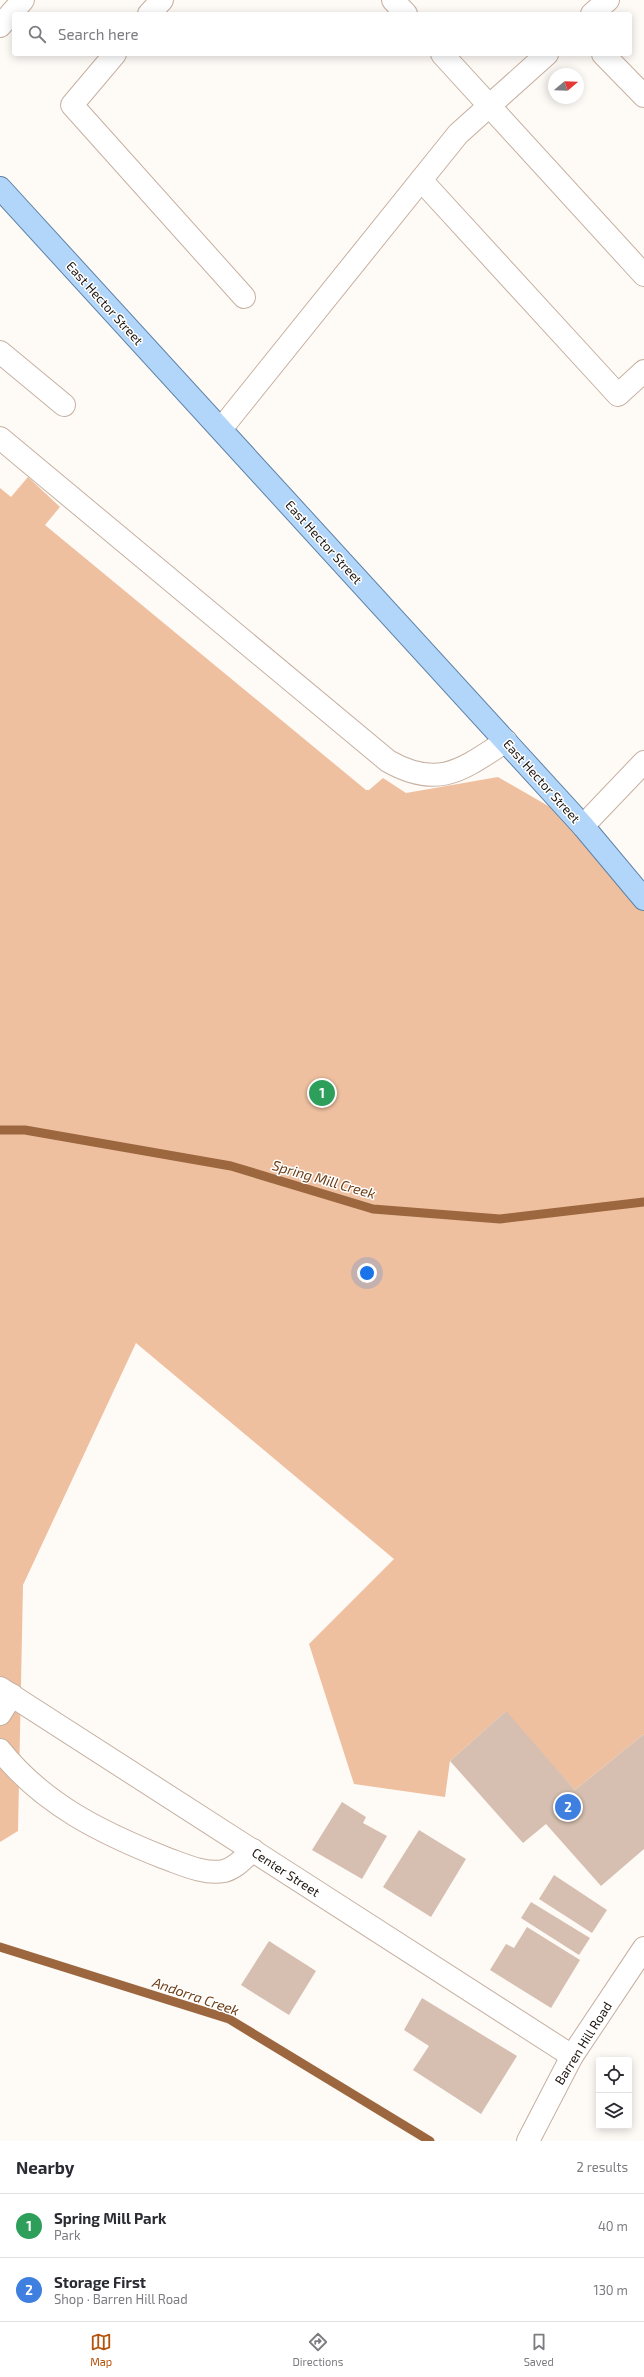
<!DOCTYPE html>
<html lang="en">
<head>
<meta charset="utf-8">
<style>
  body { margin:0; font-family:"Exo 2",sans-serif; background:#f2f2f3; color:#2b2b33 }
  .controls { position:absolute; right:12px; bottom:12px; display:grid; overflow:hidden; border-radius:4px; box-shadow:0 2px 10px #0003 }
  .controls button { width:36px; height:36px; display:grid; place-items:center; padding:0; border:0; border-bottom:1px solid #e1e1e2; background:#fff; color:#2b2b33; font:20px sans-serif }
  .compass { position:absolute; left:548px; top:68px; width:36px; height:36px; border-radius:50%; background:#fff; box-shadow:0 2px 10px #0003; rotate:71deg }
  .you { position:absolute; left:367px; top:1273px; width:14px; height:14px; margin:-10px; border:3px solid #fff; border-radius:50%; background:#1a73e8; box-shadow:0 0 0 6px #1a73e833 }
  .badge { display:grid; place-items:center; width:26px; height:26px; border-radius:50%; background:#b45309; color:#fff; font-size:13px; font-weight:700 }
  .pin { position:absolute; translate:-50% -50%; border:2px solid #fff; box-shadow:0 1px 4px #0006 }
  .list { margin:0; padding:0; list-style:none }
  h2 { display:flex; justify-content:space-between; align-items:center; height:52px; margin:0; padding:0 16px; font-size:17px }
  h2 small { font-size:13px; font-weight:400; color:#7c7c81 }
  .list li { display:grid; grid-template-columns:26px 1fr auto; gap:12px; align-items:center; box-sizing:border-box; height:64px; padding:0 16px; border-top:1px solid #e1e1e2 }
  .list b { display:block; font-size:15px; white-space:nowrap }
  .list p { margin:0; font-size:13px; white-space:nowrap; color:#7c7c81 }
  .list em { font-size:13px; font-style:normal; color:#7c7c81 }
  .icon { flex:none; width:22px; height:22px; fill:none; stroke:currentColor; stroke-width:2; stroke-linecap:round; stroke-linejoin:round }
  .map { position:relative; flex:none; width:644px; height:2141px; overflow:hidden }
  .search { position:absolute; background:#fff; box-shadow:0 2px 10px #0003; left:12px; right:12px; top:12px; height:44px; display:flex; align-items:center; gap:10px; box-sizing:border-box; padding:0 14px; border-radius:4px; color:#7c7c81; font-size:15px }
  .sheet { height:180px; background:#fff }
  nav { display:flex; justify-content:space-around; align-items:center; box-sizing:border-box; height:56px; border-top:1px solid #e1e1e2; background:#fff; font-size:11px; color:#7c7c81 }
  nav a { display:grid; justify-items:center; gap:2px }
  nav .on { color:#b45309 }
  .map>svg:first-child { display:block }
  .green { fill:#efc0a0 }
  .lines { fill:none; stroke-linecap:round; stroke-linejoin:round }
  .stream { stroke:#9c673f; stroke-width:9 }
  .building { fill:#d6bfb0 }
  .minor-casing { stroke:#c6b0a1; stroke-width:24 }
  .major-casing { stroke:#5d82a6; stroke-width:24 }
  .minor { stroke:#fff; stroke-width:22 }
  .major { stroke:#b2d6fa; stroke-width:22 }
  .labels { text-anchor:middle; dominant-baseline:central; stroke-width:3; stroke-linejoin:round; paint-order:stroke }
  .street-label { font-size:13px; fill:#1f1711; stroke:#fff }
  .water-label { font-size:14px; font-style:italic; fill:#6d3d14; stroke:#fff }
</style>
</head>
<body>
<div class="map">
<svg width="644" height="2141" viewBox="0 0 644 2141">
  <rect width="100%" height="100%" fill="#fefaf6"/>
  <path class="green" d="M28,477L60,507L45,525L366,790H369L383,778L406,793L498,777L583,826L644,899V1734L575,1790L505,1712L450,1761L445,1797L354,1784L309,1644L394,1559L136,1343L23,1585L18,1831L0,1842V488L11,497Z"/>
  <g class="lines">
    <g class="stream">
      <path d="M0,1130H25L231,1166L373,1209L500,1219L644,1202"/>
      <path d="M0,1947L229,2019L430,2141"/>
    </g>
  </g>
  <g class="building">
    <path d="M506,1711L575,1790L644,1734V1849L601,1886L546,1824L523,1843L450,1761Z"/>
    <path d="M342,1802L366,1817L363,1823L387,1836L362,1879L312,1850Z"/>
    <path d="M419,1830L466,1859L431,1917L383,1887Z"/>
    <path d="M554,1875L607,1910L592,1933L539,1899Z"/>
    <path d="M531,1902L590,1938L579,1955L521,1918Z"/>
    <path d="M527,1927L580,1960L551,2008L490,1970L506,1944L514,1948Z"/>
    <path d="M269,1941L316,1971L289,2015L241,1985Z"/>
    <path d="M422,1998L517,2056L481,2114L413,2070L429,2046L404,2030Z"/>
  </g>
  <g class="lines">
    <g class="minor-casing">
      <g id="minor">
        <path d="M393,0L406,14"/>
        <path d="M149,14L162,0"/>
        <path d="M592,14L608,0"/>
        <path d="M0,26L23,0"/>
        <path d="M115,54L72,105L244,297"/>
        <path d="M442,54L644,275"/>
        <path d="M603,54L644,96"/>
        <path d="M421,180L618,395L644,371"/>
        <path d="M0,352L64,405"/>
        <path d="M221,429L458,134L547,54"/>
        <path d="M0,438L388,761C439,790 463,769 506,741"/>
        <path d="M583,826L644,762"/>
        <path d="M0,1688L572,2056"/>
        <path d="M0,1714L12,1695"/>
        <path d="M0,1750C44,1805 102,1833 165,1858C182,1864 205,1875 224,1871C236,1868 244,1858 253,1850"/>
        <path d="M528,2141L572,2056L644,1948"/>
      </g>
    </g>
    <g class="major-casing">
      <path id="major" d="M0,188L583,826L644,899"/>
    </g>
    <use href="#minor" class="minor"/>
    <use href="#major" class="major"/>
  </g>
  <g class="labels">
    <g class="street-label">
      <text transform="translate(105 303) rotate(48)">East Hector Street</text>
      <text transform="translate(324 542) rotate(48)">East Hector Street</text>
      <text transform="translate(542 781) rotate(48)">East Hector Street</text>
      <text transform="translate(286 1872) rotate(33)">Center Street</text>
      <text transform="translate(583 2043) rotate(-58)">Barren Hill Road</text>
    </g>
    <g class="water-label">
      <text transform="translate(324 1179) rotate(16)">Spring Mill Creek</text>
      <text transform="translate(196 1996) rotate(19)">Andorra Creek</text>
    </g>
  </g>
</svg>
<div class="controls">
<button><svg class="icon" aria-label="locate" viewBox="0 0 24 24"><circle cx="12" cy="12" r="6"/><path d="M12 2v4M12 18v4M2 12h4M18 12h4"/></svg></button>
<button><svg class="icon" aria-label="layers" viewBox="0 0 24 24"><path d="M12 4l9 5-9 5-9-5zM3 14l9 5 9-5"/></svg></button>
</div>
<svg class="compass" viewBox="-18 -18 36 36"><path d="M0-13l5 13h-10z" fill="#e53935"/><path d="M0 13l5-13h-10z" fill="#7c7c81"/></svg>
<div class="you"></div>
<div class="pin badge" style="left:322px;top:1093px;background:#2e9e5b">1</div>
<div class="pin badge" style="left:568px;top:1807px;background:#3f7fe0">2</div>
<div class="search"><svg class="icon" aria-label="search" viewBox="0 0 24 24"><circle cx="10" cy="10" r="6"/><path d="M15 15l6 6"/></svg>Search here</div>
</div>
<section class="sheet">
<h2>Nearby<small>2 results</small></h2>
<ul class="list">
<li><span class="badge" style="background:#2e9e5b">1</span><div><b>Spring Mill Park</b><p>Park</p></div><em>40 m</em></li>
<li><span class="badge" style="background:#3f7fe0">2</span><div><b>Storage First</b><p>Shop · Barren Hill Road</p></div><em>130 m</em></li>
</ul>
</section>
<nav>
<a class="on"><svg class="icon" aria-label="map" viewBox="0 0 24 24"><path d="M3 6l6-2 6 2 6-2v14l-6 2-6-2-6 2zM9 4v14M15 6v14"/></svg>Map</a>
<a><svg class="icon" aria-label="directions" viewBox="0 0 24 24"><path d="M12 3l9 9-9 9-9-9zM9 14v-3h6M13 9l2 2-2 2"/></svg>Directions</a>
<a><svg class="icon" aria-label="saved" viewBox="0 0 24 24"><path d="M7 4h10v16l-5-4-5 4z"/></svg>Saved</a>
</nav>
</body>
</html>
